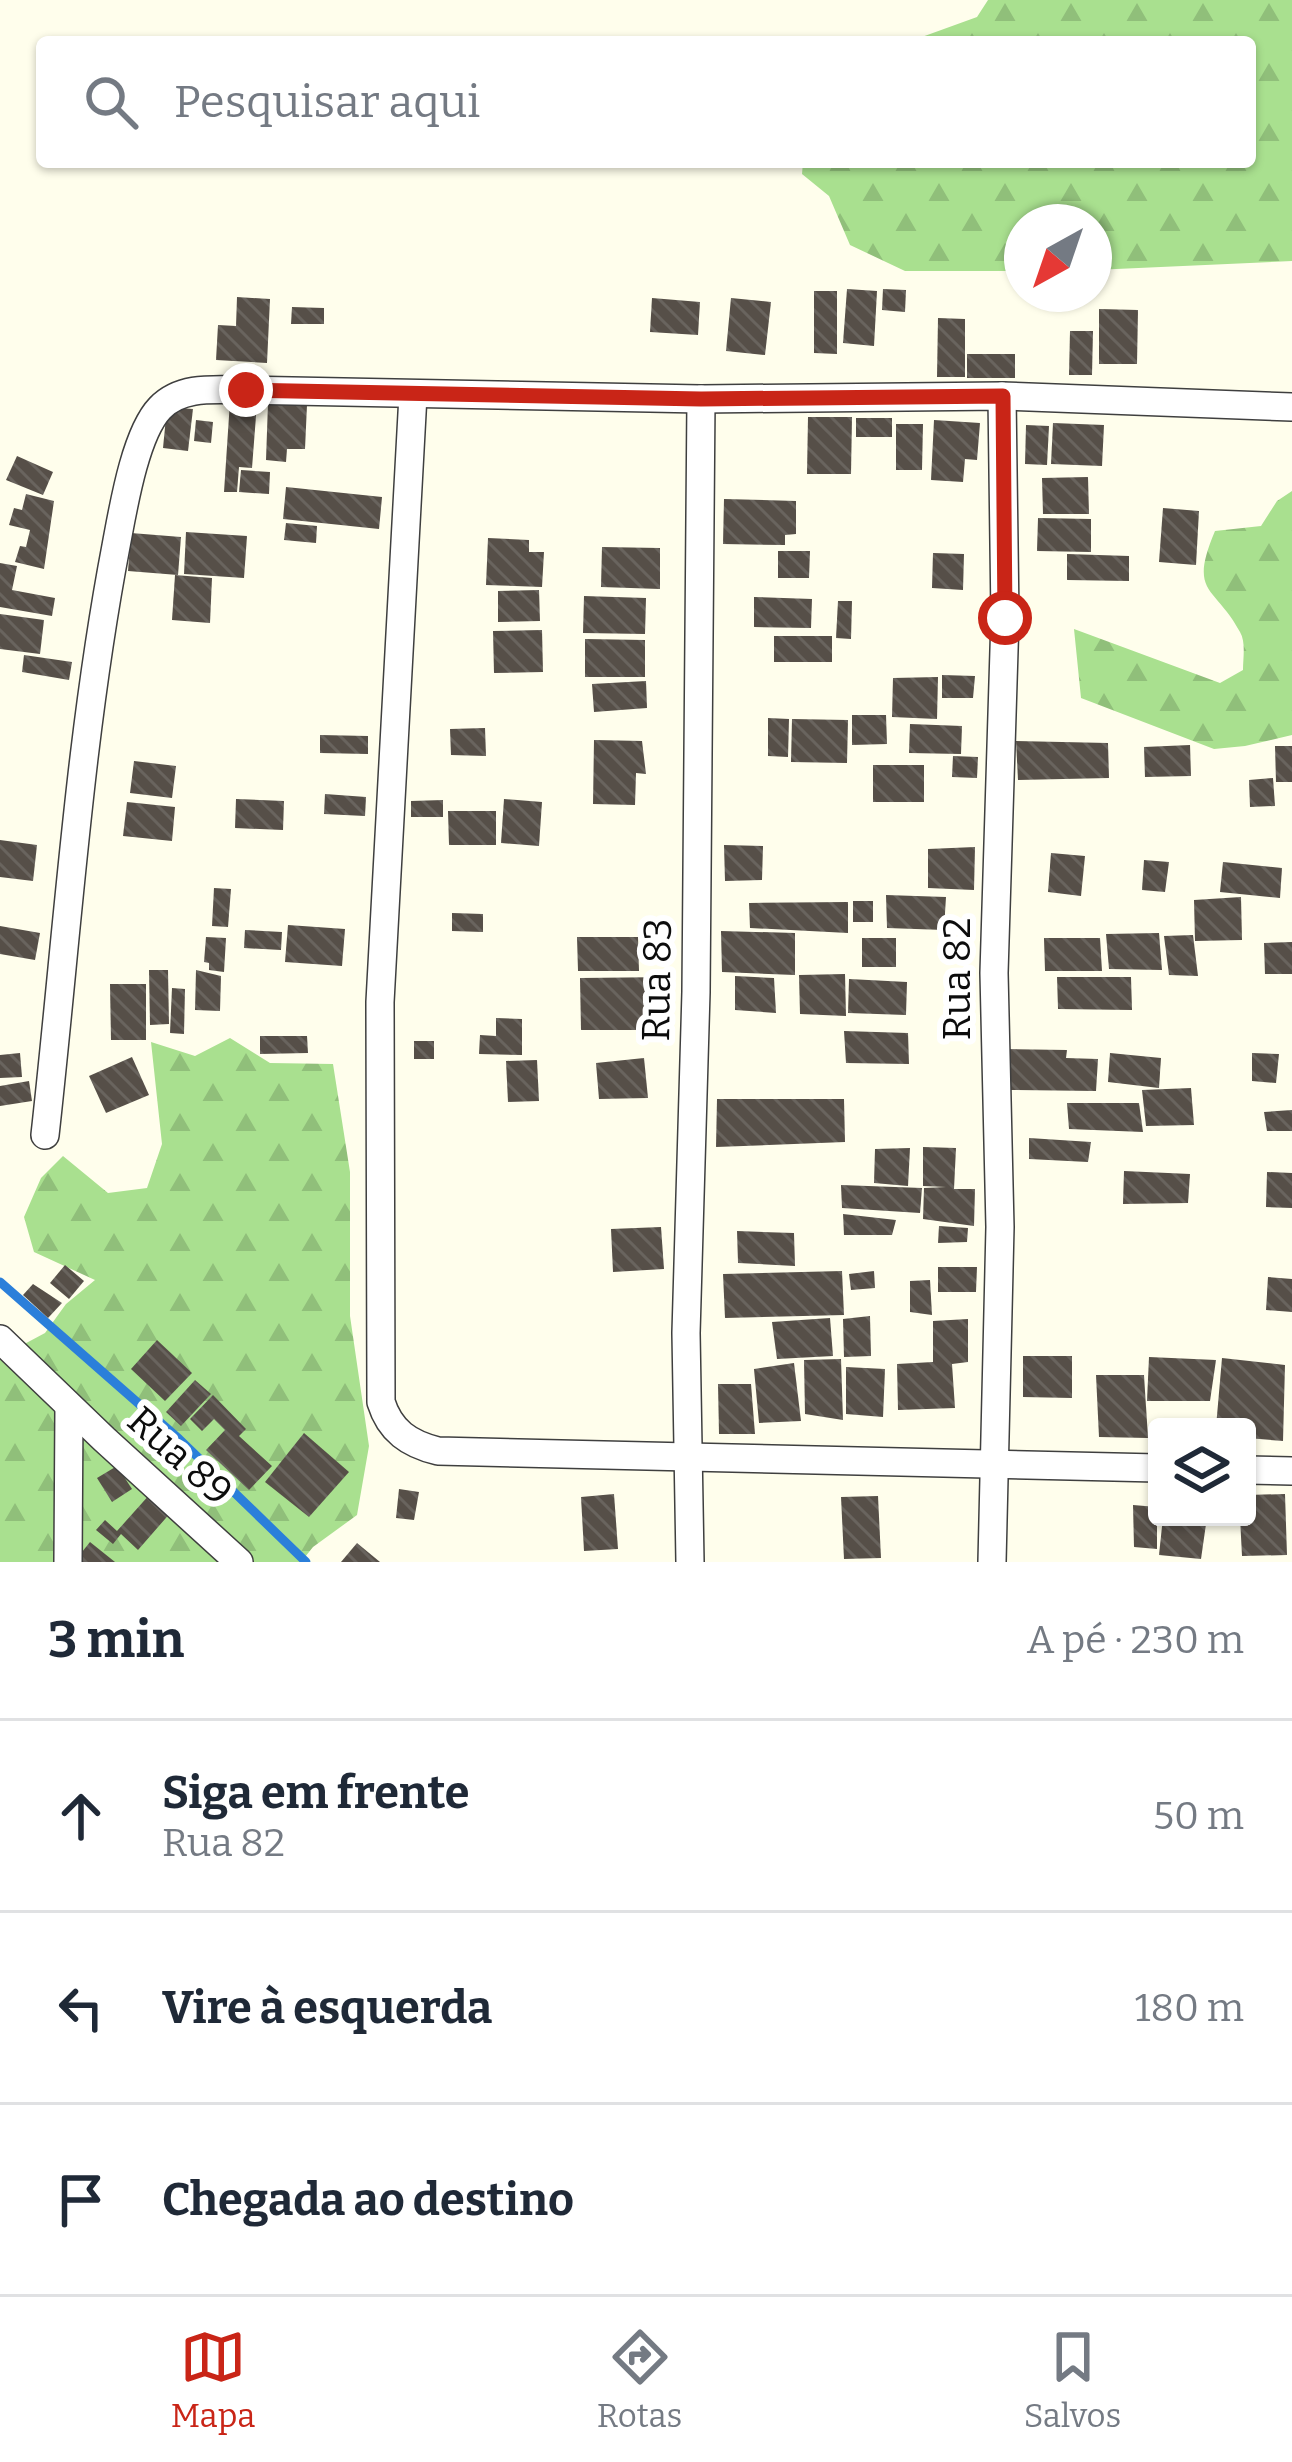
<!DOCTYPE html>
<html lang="pt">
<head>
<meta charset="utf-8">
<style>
  body { margin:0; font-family:Bitter,serif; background:#f2f2f3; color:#1f2937 }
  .controls { position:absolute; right:36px; bottom:36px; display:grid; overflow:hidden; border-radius:12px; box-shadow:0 3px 9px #0004 }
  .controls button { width:108px; height:108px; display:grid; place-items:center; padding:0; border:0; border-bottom:3px solid #e0e1e3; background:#fff; color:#1f2937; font:60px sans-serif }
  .compass { position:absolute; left:1004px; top:204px; width:108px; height:108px; border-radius:50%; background:#fff; box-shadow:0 3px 9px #0004; rotate:220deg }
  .stop { position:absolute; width:36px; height:36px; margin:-27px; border:9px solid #c92517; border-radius:50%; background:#fff }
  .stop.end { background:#c92517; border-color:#fff; box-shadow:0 3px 12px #0008 }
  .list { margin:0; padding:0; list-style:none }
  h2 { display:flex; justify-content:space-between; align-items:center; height:156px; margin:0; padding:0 48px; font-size:51px }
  h2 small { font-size:39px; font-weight:400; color:#747a83 }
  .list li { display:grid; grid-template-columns:78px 1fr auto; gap:36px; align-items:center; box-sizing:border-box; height:192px; padding:0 48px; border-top:3px solid #e0e1e3 }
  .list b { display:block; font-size:45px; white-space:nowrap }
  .list p { margin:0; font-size:39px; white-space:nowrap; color:#747a83 }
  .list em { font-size:39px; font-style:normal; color:#747a83 }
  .icon { flex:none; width:66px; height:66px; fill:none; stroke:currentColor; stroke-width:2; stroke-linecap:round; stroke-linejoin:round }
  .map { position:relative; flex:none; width:1292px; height:1562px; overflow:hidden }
  .search { position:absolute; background:#fff; box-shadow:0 3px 9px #0004; left:36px; right:36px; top:36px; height:132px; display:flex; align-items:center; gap:30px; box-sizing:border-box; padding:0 42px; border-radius:12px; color:#747a83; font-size:45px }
  .sheet { height:732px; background:#fff }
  nav { display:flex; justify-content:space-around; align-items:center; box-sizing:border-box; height:168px; border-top:3px solid #e0e1e3; background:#fff; font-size:33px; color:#747a83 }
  nav a { display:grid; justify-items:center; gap:6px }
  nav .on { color:#c92517 }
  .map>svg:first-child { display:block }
  .forest { fill:url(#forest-firs) }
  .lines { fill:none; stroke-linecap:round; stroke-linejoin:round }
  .stream { stroke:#2b7fda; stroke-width:9 }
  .building { fill:url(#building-back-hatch) }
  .street-casing { stroke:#3f3f3f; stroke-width:30 }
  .street { stroke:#fff; stroke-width:27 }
  .route { stroke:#c92517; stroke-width:15 }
  .labels { text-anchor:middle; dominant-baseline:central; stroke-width:12; stroke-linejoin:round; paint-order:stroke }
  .street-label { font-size:39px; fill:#0c0c0c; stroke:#fff }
</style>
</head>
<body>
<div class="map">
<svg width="1292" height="1562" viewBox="0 0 1292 1562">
  <defs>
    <pattern id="forest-firs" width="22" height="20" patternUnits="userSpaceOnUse" patternTransform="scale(3)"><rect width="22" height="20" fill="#a9e08f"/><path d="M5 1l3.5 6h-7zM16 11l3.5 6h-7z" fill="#90bf7a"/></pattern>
    <pattern id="building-back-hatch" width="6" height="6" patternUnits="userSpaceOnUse" patternTransform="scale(3)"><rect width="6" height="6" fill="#564f48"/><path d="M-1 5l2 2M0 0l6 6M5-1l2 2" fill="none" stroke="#69645e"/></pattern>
  </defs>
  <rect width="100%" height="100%" fill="#fffeec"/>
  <g class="forest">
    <path d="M988,0H1292V261L1094,270V222H1022V271H905L850,245L829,196L802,174L803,162H1250V42H908L977,17Z"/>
    <path d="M1292,491V735L1245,746L1214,749L1081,698L1074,629L1220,683L1243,670C1243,658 1246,642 1240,632C1215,585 1188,595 1215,531L1261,526L1277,501Z"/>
    <path d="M230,1038L270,1063L333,1064L350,1172V1316L369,1446L357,1515L313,1547L301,1562H0V1357L45,1333L66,1304L95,1280L34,1252L24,1217L41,1178L63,1156L108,1193L147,1188L162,1144L151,1042L195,1056Z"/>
  </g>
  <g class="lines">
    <path class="stream" d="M0,1282L179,1439L306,1562"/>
  </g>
  <g class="building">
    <path d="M847,289L877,291L874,346L843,343Z"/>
    <path d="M883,289L906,290L905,312L882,310Z"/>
    <path d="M814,291H837V354L814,353Z"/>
    <path d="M237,297L270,299L267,363L216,360L218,325L236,326Z"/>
    <path d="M652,298L700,302L698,335L650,332Z"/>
    <path d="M731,298L771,302L765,355L726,351Z"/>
    <path d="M292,307L324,308V324H291Z"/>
    <path d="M1099,309L1138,310L1137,364H1099Z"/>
    <path d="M938,318L965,319V377H937Z"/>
    <path d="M1070,331H1093L1092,375H1069Z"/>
    <rect x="967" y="354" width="48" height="24"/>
    <path d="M230,401L257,403L252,468L239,467L237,492H224Z"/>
    <path d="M268,403L307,405L305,449H287L286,462L266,460Z"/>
    <path d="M167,407L193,409L188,451L163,448Z"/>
    <path d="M808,417H852L851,474H807Z"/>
    <rect x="856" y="418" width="36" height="19"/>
    <path d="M196,420L213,422L211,443L194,441Z"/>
    <path d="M934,420L980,423L977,460L965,459L963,482L931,480Z"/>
    <path d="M1053,423L1104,425L1102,466L1051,464Z"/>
    <path d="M896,424H923L922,470H896Z"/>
    <path d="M1026,425L1049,426L1047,465L1025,464Z"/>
    <path d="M17,456L53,472L43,495L6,480Z"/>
    <path d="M241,470L270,472L269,494L239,492Z"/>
    <path d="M1088,477L1089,514H1043L1042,478Z"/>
    <path d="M286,487L382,497L379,529L283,519Z"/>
    <path d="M26,494L54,501L44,569L15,562L20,546L26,547L30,530L9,525L14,508L22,510Z"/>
    <path d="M724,499L796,501V534L785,535V545L723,544Z"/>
    <path d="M1163,508L1199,511L1196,565L1159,562Z"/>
    <path d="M1038,518L1091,519V552L1037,551Z"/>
    <path d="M286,523L317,526L316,543L284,540Z"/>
    <path d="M186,532L247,536L244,578L184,574Z"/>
    <path d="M131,533L181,537L178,575L128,571Z"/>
    <path d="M488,538L529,540V552H544L542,587L486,585Z"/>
    <path d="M602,547L660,548V589L601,587Z"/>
    <path d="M778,551H810L809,578H778Z"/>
    <path d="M933,553L964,554L963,590L932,588Z"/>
    <path d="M1067,554L1129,556V581L1067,580Z"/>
    <path d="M0,563L17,566L12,590L55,598L52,616L0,607Z"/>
    <path d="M175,575L212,578L210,623L172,620Z"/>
    <path d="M539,590L540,621L498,622V591Z"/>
    <path d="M584,596L646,598L645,634L583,633Z"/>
    <path d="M754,597L812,599L811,628L754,627Z"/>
    <path d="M838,601H852L851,639L836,638Z"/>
    <path d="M0,614L44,620L40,654L0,649Z"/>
    <path d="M542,630L543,672L494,673L493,631Z"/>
    <rect x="774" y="636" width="58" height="26"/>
    <path d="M585,639L645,640V677H585Z"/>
    <path d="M24,655L72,662L69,680L22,672Z"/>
    <path d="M942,675L975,676L973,698H942Z"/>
    <path d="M938,677L937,719L892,717L893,678Z"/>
    <path d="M646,681L647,708L594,712L592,684Z"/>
    <path d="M852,715H886L887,744L852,745Z"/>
    <path d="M768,718L789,719L788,757L768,756Z"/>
    <path d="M792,719L848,720L847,763L791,762Z"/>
    <path d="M910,724L962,726L961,754L909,753Z"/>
    <path d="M485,728L486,756L451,755L450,729Z"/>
    <path d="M320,735L368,736V754L320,753Z"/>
    <path d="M594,740L642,741L646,774L636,773L635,805L593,804Z"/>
    <path d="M1016,741L1108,743L1109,778L1018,780Z"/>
    <path d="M1190,745L1191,776L1145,777L1144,747Z"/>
    <path d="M1275,746H1292V782H1276Z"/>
    <path d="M953,756L978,757L977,778L952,777Z"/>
    <path d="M134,761L176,766L172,798L130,793Z"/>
    <rect x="873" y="765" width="51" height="37"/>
    <path d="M1273,778L1275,806L1250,807L1249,780Z"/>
    <path d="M325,794L366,797L365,816L324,814Z"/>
    <path d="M236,799L284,801L283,830L235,828Z"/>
    <path d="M504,799L542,802L539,846L501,843Z"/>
    <path d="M443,800V817H411V801Z"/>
    <path d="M127,802L175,807L172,841L123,836Z"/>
    <path d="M448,811H496V845H449Z"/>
    <path d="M0,840L37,845L33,881L0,877Z"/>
    <path d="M724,845L763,846L762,880L725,881Z"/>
    <path d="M975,847L974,890L928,888V849Z"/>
    <path d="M1051,853L1085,856L1081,896L1048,892Z"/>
    <path d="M1144,860L1169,862L1165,892L1142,890Z"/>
    <path d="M1223,862L1282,868L1280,898L1220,892Z"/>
    <path d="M214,888L231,889L228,927L212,926Z"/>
    <path d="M886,895L946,897L944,930L887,928Z"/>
    <path d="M1241,897L1242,940L1195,941L1194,900Z"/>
    <rect x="853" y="901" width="20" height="21"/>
    <path d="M848,902V933L750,928L749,903Z"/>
    <path d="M452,913L483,914V932L452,931Z"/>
    <path d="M288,925L345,929L342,966L285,962Z"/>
    <path d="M0,926L40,933L35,960L0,954Z"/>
    <path d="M245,930L282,932L281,950L244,948Z"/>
    <path d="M721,931L795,933V975L722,972Z"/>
    <path d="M1159,933L1162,970L1109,969L1106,934Z"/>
    <path d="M1193,935L1198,976L1169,975L1164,936Z"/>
    <path d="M206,937L226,938L224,972L209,970V963L204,962Z"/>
    <path d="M577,937H638L639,971H578Z"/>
    <rect x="862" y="938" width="34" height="29"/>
    <path d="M1044,938H1100L1102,971H1045Z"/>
    <path d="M1292,942V974H1265L1264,943Z"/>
    <path d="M149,970H168L169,1024L150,1025Z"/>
    <path d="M196,970L221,976L220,1011L195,1010Z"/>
    <path d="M845,974L846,1016L800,1014L799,975Z"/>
    <path d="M735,976L774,978L776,1013L735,1010Z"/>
    <path d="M671,977V1030H581L580,978Z"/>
    <path d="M1057,977H1131L1132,1010L1058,1009Z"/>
    <path d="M849,979L907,982L906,1015L848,1013Z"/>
    <path d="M110,984H146V1040H111Z"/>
    <path d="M172,988L185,989L184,1034L170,1033Z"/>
    <path d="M496,1018L522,1019V1055L479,1054L480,1035L496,1036Z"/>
    <path d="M844,1031L908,1033L909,1064L846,1063Z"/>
    <path d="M260,1036H307L308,1053L260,1054Z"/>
    <rect x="414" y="1041" width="20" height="18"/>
    <path d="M1008,1049L1067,1050L1066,1058L1098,1059L1096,1091L1010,1090Z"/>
    <path d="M20,1053L22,1077L0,1078V1055Z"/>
    <path d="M1110,1053L1161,1058L1159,1088L1108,1082Z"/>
    <path d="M1252,1053L1279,1054L1276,1083L1252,1081Z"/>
    <path d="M132,1057L149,1095L106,1113L89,1076Z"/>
    <path d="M644,1058L648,1098L599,1099L596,1063Z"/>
    <path d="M537,1060L539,1101L508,1102L506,1061Z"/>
    <path d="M29,1081L32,1101L0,1106V1086Z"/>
    <path d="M1191,1088L1194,1125L1146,1126L1142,1090Z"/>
    <path d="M717,1099H844L845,1142L716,1147Z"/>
    <path d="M1067,1103H1139L1143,1132L1069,1129Z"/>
    <path d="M1292,1110V1131H1267L1264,1112Z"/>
    <path d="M1029,1138L1091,1142L1088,1162L1029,1159Z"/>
    <path d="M923,1147L956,1148L954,1189H975L974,1226L923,1219L924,1188L946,1187L923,1186Z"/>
    <path d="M910,1148L908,1186L874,1183L875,1149Z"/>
    <path d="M1124,1171L1190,1174L1188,1203L1123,1204Z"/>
    <path d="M1267,1172L1292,1173V1208L1266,1207Z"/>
    <path d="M841,1185L922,1188L920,1213L842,1208Z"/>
    <path d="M843,1214L896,1220L892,1235H844Z"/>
    <path d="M939,1226L968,1228L967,1242L938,1243Z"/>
    <path d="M661,1227L664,1269L613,1272L611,1229Z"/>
    <path d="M737,1231L794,1233L795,1266L738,1263Z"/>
    <path d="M65,1265L84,1281L69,1299L50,1283Z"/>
    <path d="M938,1267H977L976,1292H938Z"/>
    <path d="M842,1271L844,1315L725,1318L723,1274Z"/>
    <path d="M874,1271L875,1288L851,1290L849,1274Z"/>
    <path d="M1268,1277L1292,1279V1312L1266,1310Z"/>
    <path d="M930,1280L932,1315L910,1312V1281Z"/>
    <path d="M33,1284L62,1303L48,1318L23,1295Z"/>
    <path d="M870,1316L871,1356L844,1357L843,1319Z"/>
    <path d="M830,1318L833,1356L777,1359L772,1322Z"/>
    <path d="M968,1319V1362L952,1364L955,1408L898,1410L897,1364L933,1362V1321Z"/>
    <path d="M157,1340L192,1373L165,1401L131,1369Z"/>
    <path d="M1023,1356H1072V1398L1023,1397Z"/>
    <path d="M1149,1357L1216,1360L1210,1401H1147Z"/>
    <path d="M1222,1358L1285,1365L1283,1441L1247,1438V1427H1216Z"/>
    <path d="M841,1359L843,1420L805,1414L804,1360Z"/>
    <path d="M794,1363L801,1421L759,1423L754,1369Z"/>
    <path d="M846,1367L885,1369L883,1417L846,1414Z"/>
    <path d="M1096,1375H1144L1148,1438L1099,1437Z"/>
    <path d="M195,1380L211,1394L181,1426L166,1412Z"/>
    <path d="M718,1384H751L755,1434H719Z"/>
    <path d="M213,1395L246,1429L239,1436L272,1466L249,1490L206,1450L225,1430L214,1419L202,1431L190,1419Z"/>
    <path d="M304,1433L349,1472L309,1517L265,1482Z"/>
    <path d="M117,1466L132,1489L112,1502L97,1478Z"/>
    <path d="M399,1489L419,1492L414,1520L396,1518Z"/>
    <path d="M151,1493L172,1511L138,1550L121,1534L113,1544L96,1530L105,1520L117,1531Z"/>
    <path d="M614,1494L618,1549L584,1551L581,1497Z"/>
    <path d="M1285,1494L1287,1555L1242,1556L1240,1517H1247V1495Z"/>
    <path d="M878,1496L881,1558L844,1559L841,1497Z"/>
    <path d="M1133,1505L1157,1507V1549L1134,1547Z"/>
    <path d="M1163,1517H1207L1201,1559L1159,1555Z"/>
    <path d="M90,1542L115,1562H74Z"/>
    <path d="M357,1543L380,1562H341Z"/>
  </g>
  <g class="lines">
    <g class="street-casing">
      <g id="street">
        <path d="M413,395L380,1002L381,1402C390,1431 409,1444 438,1451L1157,1468"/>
        <path d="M45,1135C67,938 79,740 116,546C123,509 135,434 160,408C182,385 217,390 246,390L701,399L1002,396L1292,407"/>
        <path d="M0,1339L104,1439L239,1562"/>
        <path d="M1247,1470L1292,1471"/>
        <path d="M68,1562L69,1407"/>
        <path d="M690,1562L686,1333L696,992L701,399"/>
        <path d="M992,1562L1000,1227L994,973L1005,618L1002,396"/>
      </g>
    </g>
    <use href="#street" class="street"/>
  </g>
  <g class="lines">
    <path class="route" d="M246,390L701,399L1003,396L1005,618"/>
  </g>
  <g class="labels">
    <g class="street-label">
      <text transform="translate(957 979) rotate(-90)">Rua 82</text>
      <text transform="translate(657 980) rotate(-89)">Rua 83</text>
      <text transform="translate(180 1456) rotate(42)">Rua 89</text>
    </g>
  </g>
</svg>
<div class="controls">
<button><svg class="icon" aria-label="layers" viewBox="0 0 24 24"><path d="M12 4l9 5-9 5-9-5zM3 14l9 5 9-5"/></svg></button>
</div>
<svg class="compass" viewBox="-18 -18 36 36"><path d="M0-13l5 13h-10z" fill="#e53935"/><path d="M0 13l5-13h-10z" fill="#747a83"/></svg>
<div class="stop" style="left:1005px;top:618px"></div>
<div class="stop end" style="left:246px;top:390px"></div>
<div class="search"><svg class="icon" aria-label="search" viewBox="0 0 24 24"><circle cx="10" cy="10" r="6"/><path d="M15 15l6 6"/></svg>Pesquisar aqui</div>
</div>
<section class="sheet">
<h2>3 min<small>A pé · 230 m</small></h2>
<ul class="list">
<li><svg class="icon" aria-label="ahead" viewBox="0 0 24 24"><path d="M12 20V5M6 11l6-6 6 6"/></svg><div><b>Siga em frente</b><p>Rua 82</p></div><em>50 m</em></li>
<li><svg class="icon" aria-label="left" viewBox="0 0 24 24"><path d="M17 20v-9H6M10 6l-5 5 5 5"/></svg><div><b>Vire à esquerda</b></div><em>180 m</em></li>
<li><svg class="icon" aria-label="arrive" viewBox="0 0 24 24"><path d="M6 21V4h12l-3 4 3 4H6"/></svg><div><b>Chegada ao destino</b></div></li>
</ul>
</section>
<nav>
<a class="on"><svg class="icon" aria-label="map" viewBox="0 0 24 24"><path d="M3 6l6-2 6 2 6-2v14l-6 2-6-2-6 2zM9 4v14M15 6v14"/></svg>Mapa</a>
<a><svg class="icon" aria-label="directions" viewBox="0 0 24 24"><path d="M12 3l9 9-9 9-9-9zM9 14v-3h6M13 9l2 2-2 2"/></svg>Rotas</a>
<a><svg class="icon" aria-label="saved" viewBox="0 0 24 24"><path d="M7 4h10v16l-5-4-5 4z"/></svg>Salvos</a>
</nav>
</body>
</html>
